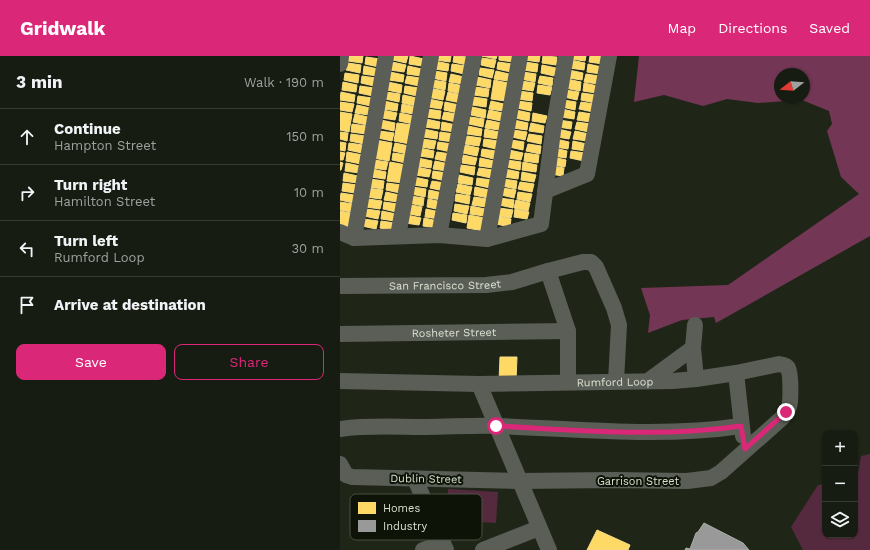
<!DOCTYPE html>
<html lang="en">
<head>
<meta charset="utf-8">
<style>
  body { margin:0; font-family:"Work Sans",sans-serif; background:#20251b; color:#f1f3f6 }
  .controls { position:absolute; right:12px; bottom:12px; display:grid; overflow:hidden; border-radius:8px; box-shadow:0 1px 3px #0004 }
  .controls button { width:36px; height:36px; display:grid; place-items:center; padding:0; border:0; border-bottom:1px solid #363a32; background:#171c12; color:#f1f3f6; font:20px sans-serif }
  .compass { position:absolute; left:434px; top:12px; width:36px; height:36px; border-radius:50%; background:#171c12; box-shadow:0 1px 3px #0004; rotate:253deg }
  .stop { position:absolute; width:12px; height:12px; margin:-9px; border:3px solid #db2777; border-radius:50%; background:#fff }
  .stop.end { background:#db2777; border-color:#fff; box-shadow:0 1px 4px #0008 }
  .list { margin:0; padding:0; list-style:none }
  h2 { display:flex; justify-content:space-between; align-items:center; height:52px; margin:0; padding:0 16px; font-size:17px }
  h2 small { font-size:13px; font-weight:400; color:#9ea19f }
  .list li { display:grid; grid-template-columns:26px 1fr auto; gap:12px; align-items:center; box-sizing:border-box; height:56px; padding:0 16px; border-top:1px solid #363a32 }
  .list b { display:block; font-size:15px; white-space:nowrap }
  .list p { margin:0; font-size:13px; white-space:nowrap; color:#9ea19f }
  .list em { font-size:13px; font-style:normal; color:#9ea19f }
  .actions { display:flex; gap:8px; padding:12px 16px }
  .actions a { flex:1; padding:9px 0; border:1px solid #db2777; border-radius:8px; text-align:center; font-size:14px; color:#db2777 }
  .actions .main { background:#db2777; color:#fff }
  .icon { flex:none; width:22px; height:22px; fill:none; stroke:currentColor; stroke-width:2; stroke-linecap:round; stroke-linejoin:round }
  .map { position:relative; flex:none; width:530px; height:494px; overflow:hidden }
  header { display:flex; align-items:center; gap:24px; box-sizing:border-box; height:56px; padding:0 20px; background:#db2777; color:#fff }
  header strong { font-size:19px }
  nav { display:flex; gap:22px; margin-inline-start:auto; font-size:14px }
  main { display:flex }
  aside { flex:1; background:#171c12 }
  .map>svg:first-child { display:block }
  .green { fill:#552a3f }
  .forest { fill:#733755; fill-rule:evenodd }
  .homes { fill:#ffd966; stroke:#f3db86 }
  .industry { fill:#999; stroke:#acafaa }
  .lines { fill:none; stroke-linecap:round; stroke-linejoin:round }
  .minor { stroke:#5a5e57; stroke-width:16 }
  .route { stroke:#db2777; stroke-width:5 }
  .labels { text-anchor:middle; dominant-baseline:central; stroke-width:4; stroke-linejoin:round; paint-order:stroke }
  .street-label { font-size:11px; fill:#d8e1d0; stroke:#0d1307 }
  .key { fill:#0d1307; stroke:#4a5143; stroke-width:1 }
  .key-label { font-size:11px; fill:#d8e1d0 }
</style>
</head>
<body>
<header>
<strong>Gridwalk</strong>
<nav><a>Map</a><a>Directions</a><a>Saved</a></nav>
</header>
<main>
<aside>
<h2>3 min<small>Walk · 190 m</small></h2>
<ul class="list">
<li><svg class="icon" aria-label="ahead" viewBox="0 0 24 24"><path d="M12 20V5M6 11l6-6 6 6"/></svg><div><b>Continue</b><p>Hampton Street</p></div><em>150 m</em></li>
<li><svg class="icon" aria-label="right" viewBox="0 0 24 24"><path d="M7 20v-9h11M14 6l5 5-5 5"/></svg><div><b>Turn right</b><p>Hamilton Street</p></div><em>10 m</em></li>
<li><svg class="icon" aria-label="left" viewBox="0 0 24 24"><path d="M17 20v-9H6M10 6l-5 5 5 5"/></svg><div><b>Turn left</b><p>Rumford Loop</p></div><em>30 m</em></li>
<li><svg class="icon" aria-label="arrive" viewBox="0 0 24 24"><path d="M6 21V4h12l-3 4 3 4H6"/></svg><div><b>Arrive at destination</b></div></li>
</ul>
<div class="actions"><a class="main">Save</a><a>Share</a></div>
</aside>
<div class="map">
<svg width="530" height="494" viewBox="0 0 530 494">
  <rect width="100%" height="100%" fill="#1f2618"/>
  <g class="green">
    <path d="M530,398V494H463L451,471L478,429L485,428V479H515V424L517,423L521,400Z"/>
    <path d="M108,433L158,436L156,467L106,464Z"/>
  </g>
  <path class="forest" d="M299,0H530V180L376,267L374,261L342,264L308,277L310,259L301,232L388,229L519,138L501,121L487,75L492,68L489,55L462,44L418,47L387,43L363,50L324,39L294,46ZM440,18H464V42H440Z"/>
  <g class="homes">
    <path d="M9,0H23L22,7L8,5Z"/>
    <path d="M53,0H68L66,7L53,4Z"/>
    <path d="M70,0L84,3L82,10L69,8Z"/>
    <path d="M96,0H111L110,6L96,4Z"/>
    <path d="M114,0L129,1L127,9L113,6Z"/>
    <path d="M142,0H157L156,3Z"/>
    <path d="M159,0H174L173,6L159,4Z"/>
    <path d="M185,0H200L199,6L185,4Z"/>
    <path d="M203,0L217,1L216,9L202,7Z"/>
    <path d="M231,0H246L245,5L231,3Z"/>
    <path d="M250,0H261L263,8L249,6Z"/>
    <path d="M26,1L40,3L39,11L25,8Z"/>
    <path d="M142,2L156,4L154,12L141,9Z"/>
    <path d="M231,4L245,7L244,14L229,12Z"/>
    <path d="M95,5L109,8L108,15L94,13Z"/>
    <path d="M52,6L66,9L64,16L50,14Z"/>
    <path d="M158,6L172,8L171,16L157,13Z"/>
    <path d="M185,6L198,8L197,16L183,14Z"/>
    <path d="M8,7L21,9L20,17L6,14Z"/>
    <path d="M112,8L126,10L124,18L111,15Z"/>
    <path d="M248,8L262,11L261,18L247,16Z"/>
    <path d="M202,9L216,12L214,20L201,17Z"/>
    <path d="M24,10L38,13L37,20L23,18Z"/>
    <path d="M68,10L82,13L81,20L67,18Z"/>
    <path d="M140,12L154,14L152,22L139,19Z"/>
    <path d="M229,14L243,17L242,24L228,22Z"/>
    <path d="M94,15L107,17L106,25L92,22Z"/>
    <path d="M156,15L169,18L168,25L154,23Z"/>
    <path d="M50,16L64,19L63,26L49,24Z"/>
    <path d="M183,16L196,18L195,26L181,23Z"/>
    <path d="M5,17L19,19L18,27L4,24Z"/>
    <path d="M111,18L124,21L123,28L109,26Z"/>
    <path d="M246,18L259,20L258,28L244,26Z"/>
    <path d="M22,20L36,22L34,30L21,27Z"/>
    <path d="M67,20L80,22L79,30L65,27Z"/>
    <path d="M200,20L213,22L212,30L198,27Z"/>
    <path d="M137,21L151,24L150,32L136,29Z"/>
    <path d="M227,23L241,26L240,35L225,32Z"/>
    <path d="M92,24L106,26L105,34L91,31Z"/>
    <path d="M154,24L168,27L165,45L151,43Z"/>
    <path d="M181,25L195,27L193,35L180,33Z"/>
    <path d="M3,26L17,29L16,36L2,34Z"/>
    <path d="M48,26L62,29L61,37L47,34Z"/>
    <path d="M109,27L124,30L122,38L108,35Z"/>
    <path d="M244,27L258,30L256,37L243,35Z"/>
    <path d="M198,29L212,31L210,39L197,37Z"/>
    <path d="M20,30L34,32L33,40L19,37Z"/>
    <path d="M65,30L79,32L77,40L64,37Z"/>
    <path d="M135,31L149,33L148,41L134,39Z"/>
    <path d="M89,32L105,35L103,44L87,41Z"/>
    <path d="M225,34L239,36L237,44L224,41Z"/>
    <path d="M179,35L193,37L192,45L178,43Z"/>
    <path d="M1,36L15,39L14,46L0,44Z"/>
    <path d="M46,36L60,38L59,46L45,43Z"/>
    <path d="M108,36L123,39L121,47L106,44Z"/>
    <path d="M242,37L256,39L255,47L241,44Z"/>
    <path d="M63,39L77,42L76,50L62,47Z"/>
    <path d="M18,40L32,42L31,50L17,47Z"/>
    <path d="M133,41L147,43L146,51L132,49Z"/>
    <path d="M89,43L103,46L101,53L88,51Z"/>
    <path d="M224,44L236,46L235,54L222,51Z"/>
    <path d="M44,45L58,48L57,55L43,53Z"/>
    <path d="M151,45L164,48L163,55L149,53Z"/>
    <path d="M178,45L192,47L191,55L177,52Z"/>
    <path d="M0,46L14,48L12,56L0,54Z"/>
    <path d="M105,46L119,49L118,57L104,54Z"/>
    <path d="M241,46L254,48L253,56L239,53Z"/>
    <path d="M62,48L76,51L74,58L61,56Z"/>
    <path d="M17,49L30,52L29,59L15,57Z"/>
    <path d="M132,51L146,54L145,62L131,59Z"/>
    <path d="M87,53L101,55L100,63L86,61Z"/>
    <path d="M222,53L235,56L234,63L221,61Z"/>
    <path d="M43,54L57,57L55,64L42,62Z"/>
    <path d="M149,54L163,57L161,65L147,62Z"/>
    <path d="M176,54L190,57L189,65L175,62Z"/>
    <path d="M0,56L12,58L9,76L0,74Z"/>
    <path d="M104,56L117,58L116,66L102,63Z"/>
    <path d="M239,56L252,58L251,66L237,64Z"/>
    <path d="M60,57L74,60L73,68L59,65Z"/>
    <path d="M193,57L207,60L205,67L192,65Z"/>
    <path d="M15,58L28,61L27,69L13,66Z"/>
    <path d="M130,61L144,63L143,71L129,68Z"/>
    <path d="M86,63L100,66L99,73L85,71Z"/>
    <path d="M41,64L55,67L54,75L40,72Z"/>
    <path d="M147,64L161,67L159,74L145,72Z"/>
    <path d="M174,64L188,67L187,74L173,72Z"/>
    <path d="M219,64L232,66L231,73L218,71Z"/>
    <path d="M102,66L116,69L115,76L101,74Z"/>
    <path d="M237,66L251,68L249,76L235,73Z"/>
    <path d="M57,67L73,69L70,88L54,85Z"/>
    <path d="M191,67L204,70L203,77L189,75Z"/>
    <path d="M12,68L27,70L26,78L11,76Z"/>
    <path d="M128,70L142,73L141,80L127,78Z"/>
    <path d="M84,73L98,76L97,83L83,81Z"/>
    <path d="M145,73L159,76L158,83L144,81Z"/>
    <path d="M218,73L231,76L229,83L217,81Z"/>
    <path d="M173,74L187,76L185,84L172,81Z"/>
    <path d="M40,75L54,77L52,85L38,82Z"/>
    <path d="M235,75L249,78L247,85L233,83Z"/>
    <path d="M0,76L8,77L7,85L0,83Z"/>
    <path d="M100,76L114,78L113,86L99,84Z"/>
    <path d="M11,78L25,80L24,88L10,85Z"/>
    <path d="M189,78L202,80L201,88L187,85Z"/>
    <path d="M127,80L141,82L139,90L125,88Z"/>
    <path d="M82,83L96,85L94,93L81,91Z"/>
    <path d="M144,83L158,85L156,93L143,90Z"/>
    <path d="M216,83L229,86L228,93L215,91Z"/>
    <path d="M36,84L52,87L49,105L33,102Z"/>
    <path d="M171,84L184,86L183,94L169,91Z"/>
    <path d="M233,85L247,88L246,95L232,93Z"/>
    <path d="M0,86L6,87L5,95L0,94Z"/>
    <path d="M98,86L112,88L111,96L97,93Z"/>
    <path d="M9,87L23,89L22,97L8,94Z"/>
    <path d="M55,87L69,90L67,98L53,95Z"/>
    <path d="M188,88L201,90L200,98L186,95Z"/>
    <path d="M125,89L139,92L137,100L123,97Z"/>
    <path d="M80,92L94,95L93,102L79,100Z"/>
    <path d="M215,92L227,95L226,102L213,100Z"/>
    <path d="M142,93L156,95L154,103L141,100Z"/>
    <path d="M169,94L183,97L181,104L168,102Z"/>
    <path d="M231,95L245,97L244,105L230,102Z"/>
    <path d="M0,96L5,97L3,104H0Z"/>
    <path d="M7,96L23,99L21,108L6,105Z"/>
    <path d="M97,96L111,98L109,106L95,103Z"/>
    <path d="M53,97L67,99L66,107L52,104Z"/>
    <path d="M185,97L199,99L198,107L184,105Z"/>
    <path d="M123,99L137,102L135,109L122,107Z"/>
    <path d="M213,101L226,104L225,111L212,109Z"/>
    <path d="M78,102L92,105L91,112L77,110Z"/>
    <path d="M140,102L154,105L153,112L139,110Z"/>
    <path d="M34,104L48,106L46,114L33,112Z"/>
    <path d="M167,104L181,106L180,114L166,111Z"/>
    <path d="M95,105L109,108L107,115L93,113Z"/>
    <path d="M0,106L3,107L1,114H0Z"/>
    <path d="M50,106L66,109L63,127L47,125Z"/>
    <path d="M183,106L197,109L196,116L182,114Z"/>
    <path d="M6,107L20,110L19,117L5,115Z"/>
    <path d="M121,109L135,111L134,119L120,116Z"/>
    <path d="M212,110L224,112L223,120L210,118Z"/>
    <path d="M77,111L91,114L89,121L75,119Z"/>
    <path d="M139,112L153,114L151,122L137,119Z"/>
    <path d="M32,113L46,116L45,123L31,121Z"/>
    <path d="M165,113L179,116L178,123L164,121Z"/>
    <path d="M93,115L107,117L106,125L92,122Z"/>
    <path d="M182,116L196,119L194,126L181,124Z"/>
    <path d="M4,117L18,120L17,127L3,125Z"/>
    <path d="M119,119L133,122L132,129L118,127Z"/>
    <path d="M74,121L88,124L87,131L73,129Z"/>
    <path d="M137,122L151,124L150,132L136,129Z"/>
    <path d="M30,123L44,125L43,133L29,131Z"/>
    <path d="M163,123L177,125L176,133L162,130Z"/>
    <path d="M92,125L105,127L104,135L90,132Z"/>
    <path d="M180,126L194,128L192,136L178,133Z"/>
    <path d="M3,127L17,129L15,137L2,135Z"/>
    <path d="M47,127L61,129L60,137L46,134Z"/>
    <path d="M118,128L132,131L130,139L116,136Z"/>
    <path d="M72,131L86,133L85,141L71,138Z"/>
    <path d="M135,131L149,134L148,142L134,139Z"/>
    <path d="M27,132L43,134L41,143L26,141Z"/>
    <path d="M162,132L176,134L174,142L161,139Z"/>
    <path d="M89,134L103,137L102,144L88,142Z"/>
    <path d="M46,136L59,139L58,146L44,144Z"/>
    <path d="M178,136L192,138L190,146L177,143Z"/>
    <path d="M1,137L14,139L13,147L0,144Z"/>
    <path d="M116,138L130,140L129,148L115,145Z"/>
    <path d="M70,140L84,142L83,150L69,147Z"/>
    <path d="M134,141L147,143L146,151L132,149Z"/>
    <path d="M160,142L174,144L173,152L159,149Z"/>
    <path d="M28,143L42,145L40,153L26,151Z"/>
    <path d="M88,143L102,146L101,154L87,151Z"/>
    <path d="M176,144L190,147L188,155L174,152Z"/>
    <path d="M0,146L13,148L11,156L0,154Z"/>
    <path d="M44,146L58,148L56,156L43,153Z"/>
    <path d="M66,148L82,151L80,160L64,157Z"/>
    <path d="M115,148L129,150L127,158L114,155Z"/>
    <path d="M131,150L145,153L144,160L130,158Z"/>
    <path d="M159,152L173,154L171,162L158,160Z"/>
    <path d="M26,153L40,155L38,163L24,160Z"/>
    <path d="M86,153L100,156L99,163L85,161Z"/>
    <path d="M175,153L189,156L187,163L174,161Z"/>
    <path d="M0,155L11,157L8,171L0,170Z"/>
    <path d="M42,155L56,158L55,165L41,163Z"/>
    <path d="M113,157L127,159L126,167L112,164Z"/>
    <path d="M67,159L81,162L79,169L65,167Z"/>
    <path d="M129,159L145,162L142,175L127,172Z"/>
    <path d="M157,160L171,163L170,171L156,168Z"/>
    <path d="M84,162L98,165L97,172L83,170Z"/>
    <path d="M24,163L38,165L36,173L22,170Z"/>
    <path d="M41,165L55,167L54,175L40,172Z"/>
    <path d="M160,301H177L176,325H159Z"/>
    <path d="M257,474L290,489L288,494H247Z"/>
  </g>
  <path class="industry" d="M364,467L403,487L409,494H345L346,492L350,493L356,477L358,476Z"/>
  <g class="lines">
    <g class="minor">
      <path d="M0,8L1,0"/>
      <path d="M205,135L247,118L269,0"/>
      <path d="M0,176L14,182L99,179L147,183L201,168L213,75L226,0"/>
      <path d="M99,179L134,0"/>
      <path d="M58,180L91,0"/>
      <path d="M14,182L46,0"/>
      <path d="M147,183L180,0"/>
      <path d="M208,215L228,275V326"/>
      <path id="s1" d="M0,230L146,229L172,226L208,215L243,206H251L256,211L274,252L279,269L276,325"/>
      <path d="M355,269L353,292L356,323"/>
      <path id="s2" d="M0,278L228,275"/>
      <path d="M396,317L403,380"/>
      <path id="s3" d="M0,325L139,328L333,325L356,323L396,317L439,308C442,309 446,309 448,312C451,318 451,345 449,351C447,355 445,358 442,362L381,416L371,422L347,425L273,424L180,425L12,421L6,419L0,408"/>
      <path d="M308,325L353,292"/>
      <path d="M139,328L209,494"/>
      <path d="M0,373C28,369 56,371 85,371C109,371 134,369 158,370C239,373 320,382 401,370"/>
      <path d="M75,423L106,494"/>
      <path d="M83,494L103,487"/>
      <path d="M143,494L199,472"/>
    </g>
  </g>
  <g class="lines">
    <path class="route" d="M156,370C237,374 320,382 401,370L405,393L446,356"/>
  </g>
  <g class="labels">
    <g class="street-label">
      <text stroke="none"><textPath href="#s1" startOffset="105">San Francisco Street</textPath></text>
      <text stroke="none"><textPath href="#s2" startOffset="114">Rosheter Street</textPath></text>
      <text stroke="none"><textPath href="#s3" startOffset="275">Rumford Loop</textPath></text>
      <text transform="translate(86 423) rotate(1)">Dublin Street</text>
      <text x="298" y="425">Garrison Street</text>
    </g>
  </g>
  <rect x="10" y="438" width="132" height="46" rx="6" class="key"/>
  <rect x="18" y="446" width="18" height="12" fill="#ffd966"/>
  <rect x="18" y="464" width="18" height="12" fill="#999"/>
  <g class="key-label">
    <text x="43" y="456">Homes</text>
    <text x="43" y="474">Industry</text>
  </g>
</svg>
<div class="controls">
<button>+</button>
<button>−</button>
<button><svg class="icon" aria-label="layers" viewBox="0 0 24 24"><path d="M12 4l9 5-9 5-9-5zM3 14l9 5 9-5"/></svg></button>
</div>
<svg class="compass" viewBox="-18 -18 36 36"><path d="M0-13l5 13h-10z" fill="#e53935"/><path d="M0 13l5-13h-10z" fill="#9ea19f"/></svg>
<div class="stop" style="left:156px;top:370px"></div>
<div class="stop end" style="left:446px;top:356px"></div>
</div>
</main>
</body>
</html>
